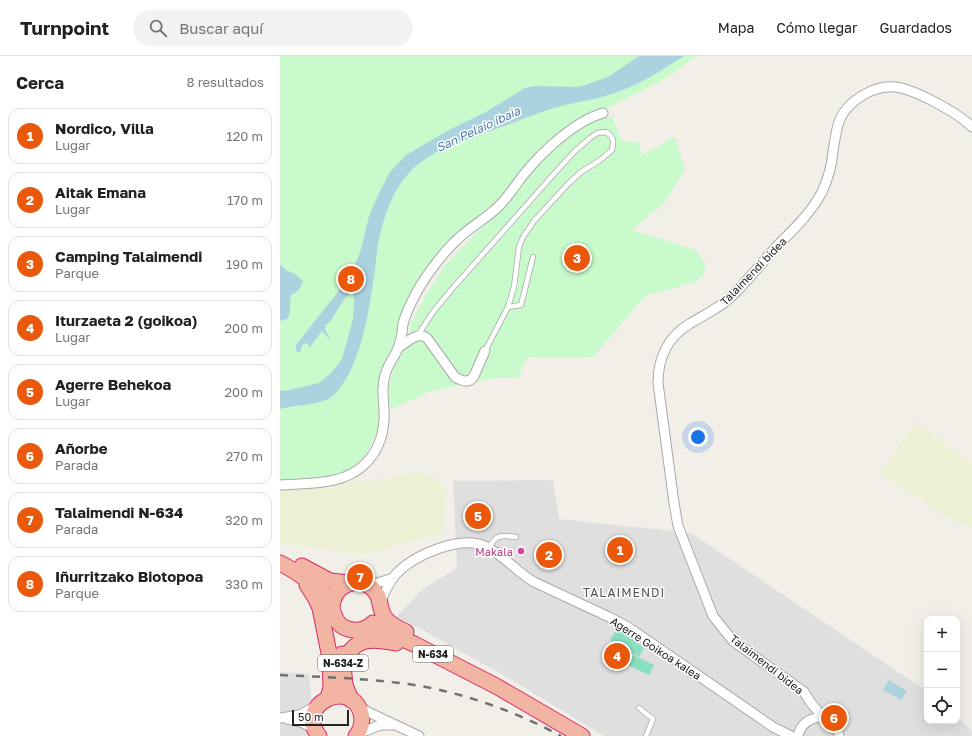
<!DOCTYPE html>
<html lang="es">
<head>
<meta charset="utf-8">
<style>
  body { margin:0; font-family:"Golos Text",sans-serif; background:#f2f2f2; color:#202124 }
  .controls { position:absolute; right:12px; bottom:12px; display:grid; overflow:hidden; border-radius:8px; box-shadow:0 4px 16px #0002 }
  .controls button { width:36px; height:36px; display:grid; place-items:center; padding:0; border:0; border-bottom:1px solid #e0e0e0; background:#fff; color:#202124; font:20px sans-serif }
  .scale { position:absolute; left:12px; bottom:10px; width:57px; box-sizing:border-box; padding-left:4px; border:2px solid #222; border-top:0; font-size:11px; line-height:14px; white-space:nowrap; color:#222; -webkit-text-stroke:3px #fff; paint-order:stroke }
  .you { position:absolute; left:418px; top:381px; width:14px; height:14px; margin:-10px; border:3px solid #fff; border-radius:50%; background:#1a73e8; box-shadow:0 0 0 6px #1a73e833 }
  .badge { display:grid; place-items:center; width:26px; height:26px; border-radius:50%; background:#ea580c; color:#fff; font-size:13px; font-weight:700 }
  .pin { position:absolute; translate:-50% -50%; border:2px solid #fff; box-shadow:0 1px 4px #0006 }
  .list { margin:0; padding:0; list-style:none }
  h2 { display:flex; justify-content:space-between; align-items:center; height:52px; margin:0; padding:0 16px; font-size:17px }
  h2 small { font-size:13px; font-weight:400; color:#757577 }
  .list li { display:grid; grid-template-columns:26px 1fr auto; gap:12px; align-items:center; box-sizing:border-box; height:56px; margin:0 8px 8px; padding:0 8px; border:1px solid #e0e0e0; border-radius:12px }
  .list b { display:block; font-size:15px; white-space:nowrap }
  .list p { margin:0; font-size:13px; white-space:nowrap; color:#757577 }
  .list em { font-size:13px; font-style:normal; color:#757577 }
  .icon { flex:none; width:22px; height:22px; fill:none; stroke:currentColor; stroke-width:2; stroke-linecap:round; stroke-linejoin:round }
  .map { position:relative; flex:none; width:692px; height:680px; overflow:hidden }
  header { display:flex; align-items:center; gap:24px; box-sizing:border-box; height:56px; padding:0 20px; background:#fff; border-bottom:1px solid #e0e0e0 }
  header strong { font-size:19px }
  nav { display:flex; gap:22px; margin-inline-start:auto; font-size:14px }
  .search { width:280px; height:36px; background:#f2f2f2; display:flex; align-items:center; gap:10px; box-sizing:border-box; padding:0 14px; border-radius:22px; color:#757577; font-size:15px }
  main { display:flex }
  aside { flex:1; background:#fff }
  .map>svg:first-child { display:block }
  .residential { fill:#e0dfdf }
  .farmland { fill:#eef0d5 }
  .park { fill:#c8facc }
  .pitch { fill:#88e0be }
  .water { fill:#aad3df }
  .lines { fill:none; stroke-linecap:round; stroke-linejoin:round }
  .service-casing { stroke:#a9a9a9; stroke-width:6 }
  .minor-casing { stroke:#a9a9a9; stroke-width:11 }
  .trunk-casing { stroke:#dc2a67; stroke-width:17 }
  .service { stroke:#fff; stroke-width:4.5 }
  .minor { stroke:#fff; stroke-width:9 }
  .trunk { stroke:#f2b4a3; stroke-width:15 }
  .rail { stroke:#707070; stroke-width:2.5; stroke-dasharray:8 8; stroke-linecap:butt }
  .hotel-dot { fill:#d1479c; stroke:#fff; stroke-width:1.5 }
  .labels { text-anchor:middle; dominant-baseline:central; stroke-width:3; stroke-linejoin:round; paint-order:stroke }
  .shield { fill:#fff; stroke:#646464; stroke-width:1 }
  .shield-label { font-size:10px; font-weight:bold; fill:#222 }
  .street-label { font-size:11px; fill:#222; stroke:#fff }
  .hotel-label { font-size:11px; fill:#b23c85; stroke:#fff; text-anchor:end }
  .water-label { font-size:12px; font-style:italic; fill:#4a7aab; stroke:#fff }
  .neighbourhood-label { font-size:12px; letter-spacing:1px; fill:#555; stroke:#fff }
</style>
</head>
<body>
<header>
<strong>Turnpoint</strong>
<div class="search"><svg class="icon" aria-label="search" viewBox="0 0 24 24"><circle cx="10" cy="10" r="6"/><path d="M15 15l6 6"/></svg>Buscar aquí</div>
<nav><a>Mapa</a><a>Cómo llegar</a><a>Guardados</a></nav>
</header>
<main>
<aside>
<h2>Cerca<small>8 resultados</small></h2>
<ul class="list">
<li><span class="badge">1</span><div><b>Nordico, Villa</b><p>Lugar</p></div><em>120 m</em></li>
<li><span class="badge">2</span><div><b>Aitak Emana</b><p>Lugar</p></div><em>170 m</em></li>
<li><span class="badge">3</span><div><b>Camping Talaimendi</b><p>Parque</p></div><em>190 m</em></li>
<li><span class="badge">4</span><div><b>Iturzaeta 2 (goikoa)</b><p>Lugar</p></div><em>200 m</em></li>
<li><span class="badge">5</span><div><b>Agerre Behekoa</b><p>Lugar</p></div><em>200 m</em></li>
<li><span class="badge">6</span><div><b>Añorbe</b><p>Parada</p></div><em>270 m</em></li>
<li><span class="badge">7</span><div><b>Talaimendi N-634</b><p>Parada</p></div><em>320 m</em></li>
<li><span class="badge">8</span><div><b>Iñurritzako Biotopoa</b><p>Parque</p></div><em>330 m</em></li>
</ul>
</aside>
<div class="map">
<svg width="692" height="680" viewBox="0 0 692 680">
  <rect width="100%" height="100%" fill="#f2efe9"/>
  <g class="residential">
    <path d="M273,424L279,463L411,477L647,635V665H677V660L692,675V680H324L235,626L143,574L115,562L143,533L177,512L173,425Z"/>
    <path d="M0,616L29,618L35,680H0Z"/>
  </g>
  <g class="farmland">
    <path d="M635,366L692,407V473L661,457L600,418Z"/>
    <path d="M140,416L166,429L164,478L122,487L106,494L72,499L50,493L0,488V433L62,425L68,426L90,425Z"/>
  </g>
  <g class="park">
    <path d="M0,0H416L385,23L305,63L150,210L104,311L98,330L99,355L97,376L85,400L66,417L39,423L0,426Z"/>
    <path d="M332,60L342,85L358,86L362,99L395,81L405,113L386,145L352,174L416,194L426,209L423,219L415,226L365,240L313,301L278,302L247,301L238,322H215L149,336L111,353L108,331L117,304L128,290L131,267L146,239L165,209L194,179L232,142L258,108L284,84L313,65Z"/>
  </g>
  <g class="pitch">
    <path d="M337,573L364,592L359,601L330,584Z"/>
    <path d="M353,599L374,609L369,619L348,609Z"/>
  </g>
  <g class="water">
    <path d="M359,0H404C383,13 363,27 340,35C322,42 303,45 285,49C261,55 239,65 216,73C187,83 149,94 128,118C114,134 106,154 101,175C97,187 97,200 95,213C90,248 83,300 62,329C59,333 55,339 50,342C39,349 14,349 0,353V335L9,334L39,327L52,316L62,303L73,263L74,244L73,238L70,237C59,247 56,261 45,270V273L51,285L42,275L30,291L26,287L23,288L20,296L16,295V289L61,232L72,215L81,194L89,160L99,137L110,116L126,99L171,73L204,57L245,32L255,30L299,31L328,21Z"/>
    <path d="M0,208L6,214L15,218L23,225C21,232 18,236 11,239C9,246 12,257 7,263L0,265Z"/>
    <path d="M609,624L627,635L621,644L603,634Z"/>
  </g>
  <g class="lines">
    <g class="service-casing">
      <g id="service">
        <path d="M228,251L241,249L253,201"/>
        <path d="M138,279L153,256L172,233L273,119L295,95L310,82L317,77L326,76C334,81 334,85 332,94L319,105L301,116L288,128L254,165L243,181L239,191L234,231L228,251L205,295"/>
        <path d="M209,492C216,478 221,479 236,481"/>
        <path d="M359,652L373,663L366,680"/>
      </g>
    </g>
    <g class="minor-casing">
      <g id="minor">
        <path d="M118,292C127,286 138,275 147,282L175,321C182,325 189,328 194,320L205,295"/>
        <path d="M0,429C28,427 64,430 86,407C97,396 103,380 104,364C105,347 100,333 106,316C109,306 117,298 119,289C122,282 122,275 123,268C126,255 133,243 139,232C149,215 166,193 181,180C193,169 207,162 219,150C229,140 236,128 245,117C263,95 295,65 323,57"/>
        <path d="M88,530L113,522"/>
        <path d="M100,548C104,537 109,526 116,518C134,499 180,479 205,490C221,497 238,517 254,526L329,561L348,571L493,671L511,680"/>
        <path d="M78,649L86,655L139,680"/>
        <path d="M0,662L20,659L36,650"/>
        <path d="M544,662L531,647L524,636L453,585L433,560L398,470L394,447L378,327C378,302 388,280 411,267C424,259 437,253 449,243C467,226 481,207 498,189C514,173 531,157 542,136C548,123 552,109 553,95C555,84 556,73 560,63C569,44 594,29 615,31C635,33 678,57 692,71"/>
        <path d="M7,663L23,667L35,673"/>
        <path d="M78,678L100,669H112"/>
        <path d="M518,680C523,656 556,655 559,680"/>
      </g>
    </g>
    <g class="trunk-casing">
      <g id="trunk">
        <path d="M0,507C12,513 35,528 44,538C56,551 50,571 73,574C81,575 88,572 93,567"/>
        <path d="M22,510L50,525L69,527"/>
        <path d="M27,529L36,543L40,552L50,602L51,632L48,642"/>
        <path d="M52,551C53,541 57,533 66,529C78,523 92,528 98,540C101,548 100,556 106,563C111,569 119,573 126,576"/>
        <path d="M86,572L109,577L134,588L216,630L302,680"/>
        <path d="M62,598L65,629L71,644"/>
        <path d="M63,607C75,581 90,582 116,587"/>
        <path d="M39,680C14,649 70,621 81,657C83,665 81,674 76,680"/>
      </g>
    </g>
    <use href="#service" class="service"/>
    <use href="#minor" class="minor"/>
    <use href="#trunk" class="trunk"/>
    <path class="rail" d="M0,619C40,621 80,622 119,627C174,633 233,654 281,680"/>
  </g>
  <circle class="hotel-dot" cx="241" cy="495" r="4"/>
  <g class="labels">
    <g class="shield">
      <rect x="133" y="590" width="40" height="16" rx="3"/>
      <rect x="38" y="599" width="50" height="16" rx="3"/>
    </g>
    <g class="shield-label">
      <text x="153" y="598">N-634</text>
      <text x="63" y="607">N-634-Z</text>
    </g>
    <g class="street-label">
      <text transform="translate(473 215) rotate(-46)">Talaimendi bidea</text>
      <text transform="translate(376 592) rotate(33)">Agerre Goikoa kalea</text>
      <text transform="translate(487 608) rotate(38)">Talaimendi bidea</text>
    </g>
    <g class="hotel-label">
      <text x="233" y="495">Makala</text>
    </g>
    <g class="water-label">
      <text transform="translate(198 73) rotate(-25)">San Pelaio ibaia</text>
    </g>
    <g class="neighbourhood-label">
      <text x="344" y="536">TALAIMENDI</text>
    </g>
  </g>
</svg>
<div class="controls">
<button>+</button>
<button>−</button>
<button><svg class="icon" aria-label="locate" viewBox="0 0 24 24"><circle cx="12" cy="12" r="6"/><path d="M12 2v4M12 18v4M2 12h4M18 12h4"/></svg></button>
</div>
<div class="scale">50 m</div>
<div class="you"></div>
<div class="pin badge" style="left:340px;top:494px">1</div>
<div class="pin badge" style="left:269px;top:499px">2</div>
<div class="pin badge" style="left:297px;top:202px">3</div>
<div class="pin badge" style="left:337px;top:600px">4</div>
<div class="pin badge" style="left:198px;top:460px">5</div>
<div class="pin badge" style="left:554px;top:662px">6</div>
<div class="pin badge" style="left:80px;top:521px">7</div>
<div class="pin badge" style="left:71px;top:223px">8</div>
</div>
</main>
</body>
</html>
